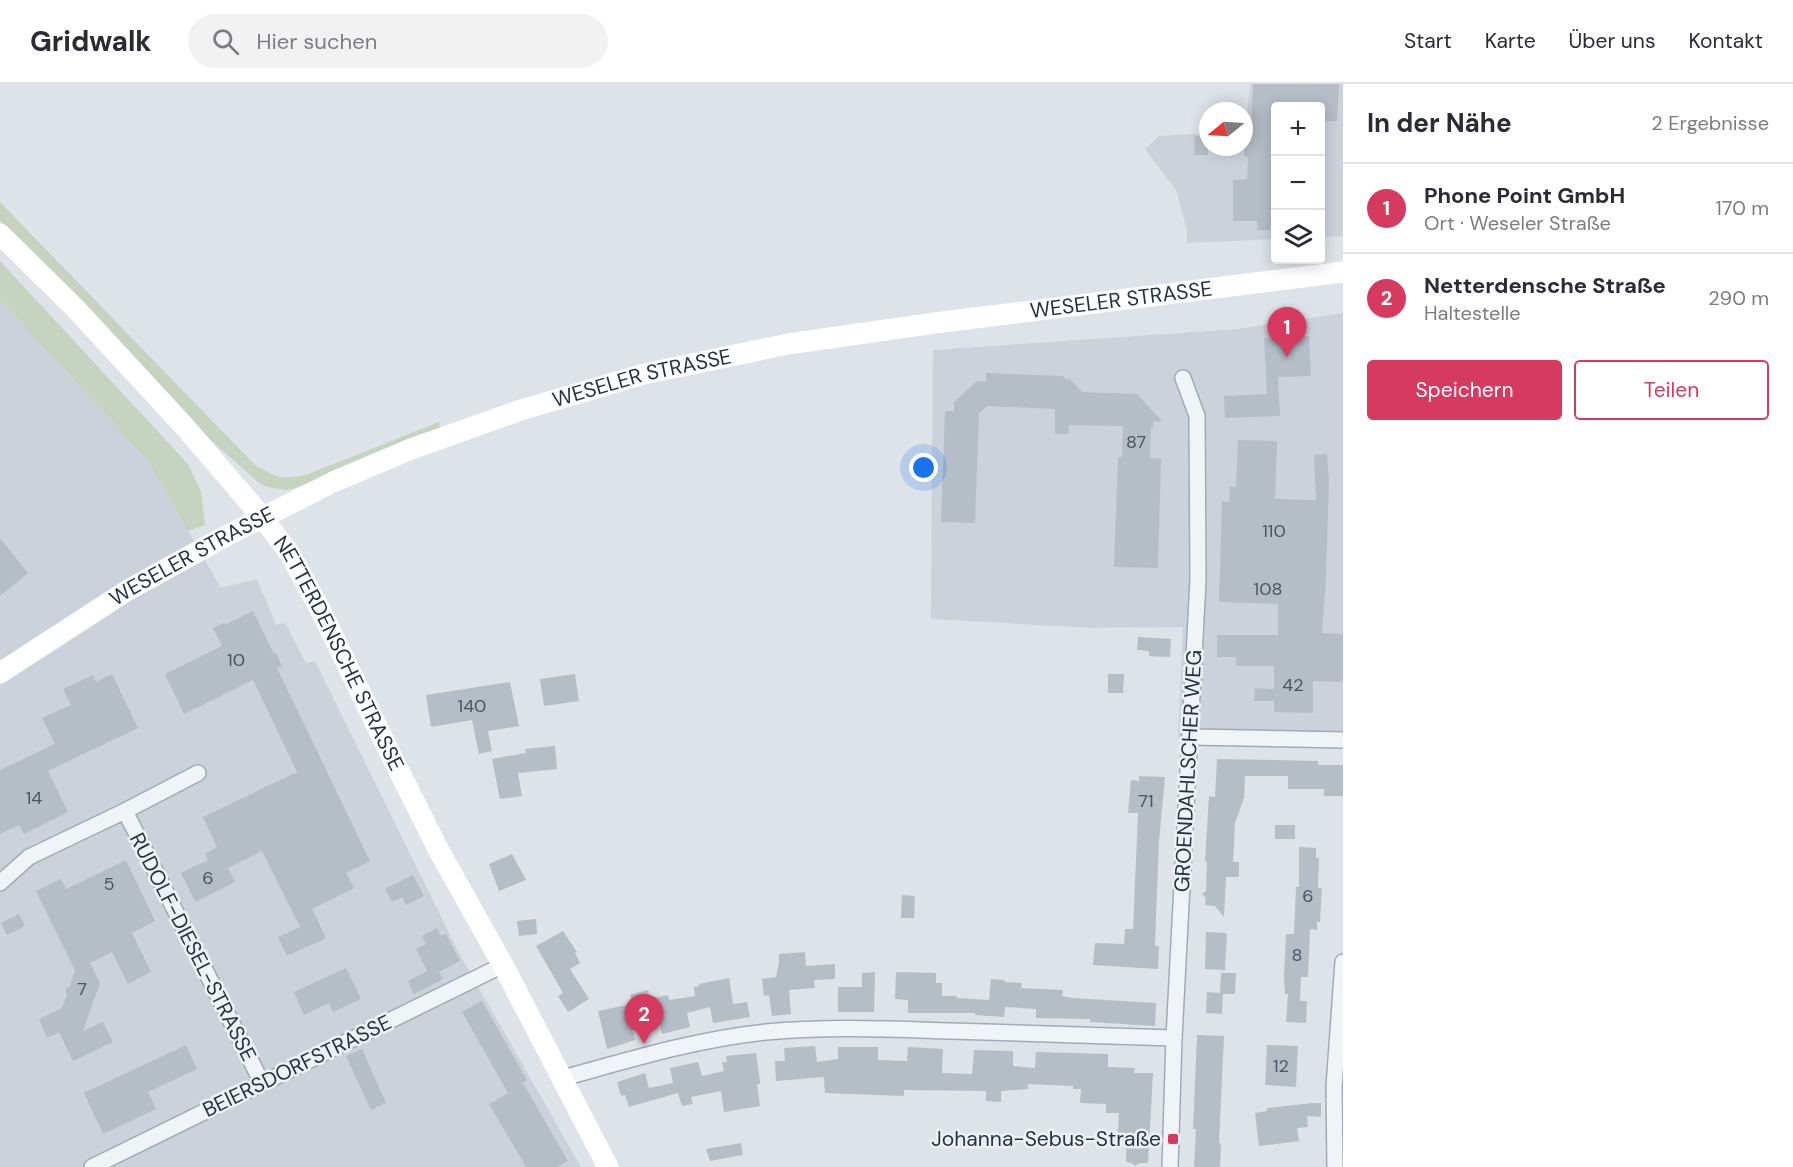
<!DOCTYPE html>
<html lang="de">
<head>
<meta charset="utf-8">
<style>
  body { margin:0; font-family:"DM Sans",sans-serif; background:#f2f2f3; color:#2b2b33 }
  .controls { position:absolute; right:18px; top:18px; display:grid; overflow:hidden; border-radius:6px; box-shadow:0 3px 15px #0003 }
  .controls button { width:54px; height:54px; display:grid; place-items:center; padding:0; border:0; border-bottom:2px solid #e1e1e2; background:#fff; color:#2b2b33; font:30px sans-serif }
  .compass { position:absolute; left:1199px; top:18px; width:54px; height:54px; border-radius:50%; background:#fff; box-shadow:0 3px 15px #0003; rotate:252deg }
  .you { position:absolute; left:924px; top:384px; width:21px; height:21px; margin:-15px; border:4px solid #fff; border-radius:50%; background:#1a73e8; box-shadow:0 0 0 9px #1a73e833 }
  .badge { display:grid; place-items:center; width:39px; height:39px; border-radius:50%; background:#d73a5f; color:#fff; font-size:20px; font-weight:700 }
  .pin { position:absolute; translate:-50% -50px; filter:drop-shadow(0 2px 3px #0008) }
  .pin::after { content:''; position:absolute; top:32px; width:21px; height:18px; background:inherit; clip-path:polygon(0 0,100% 0,50% 100%) }
  .list { margin:0; padding:0; list-style:none }
  h2 { display:flex; justify-content:space-between; align-items:center; height:78px; margin:0; padding:0 24px; font-size:26px }
  h2 small { font-size:20px; font-weight:400; color:#7c7c81 }
  .list li { display:grid; grid-template-columns:39px 1fr auto; gap:18px; align-items:center; box-sizing:border-box; height:90px; padding:0 24px; border-top:2px solid #e1e1e2 }
  .list b { display:block; font-size:22px; white-space:nowrap }
  .list p { margin:0; font-size:20px; white-space:nowrap; color:#7c7c81 }
  .list em { font-size:20px; font-style:normal; color:#7c7c81 }
  .actions { display:flex; gap:12px; padding:18px 24px }
  .actions a { flex:1; padding:14px 0; border:2px solid #d73a5f; border-radius:6px; text-align:center; font-size:21px; color:#d73a5f }
  .actions .main { background:#d73a5f; color:#fff }
  .icon { flex:none; width:33px; height:33px; fill:none; stroke:currentColor; stroke-width:2; stroke-linecap:round; stroke-linejoin:round }
  .map { position:relative; flex:none; width:1343px; height:1083px; overflow:hidden }
  header { display:flex; align-items:center; gap:36px; box-sizing:border-box; height:84px; padding:0 30px; background:#fff; border-bottom:2px solid #e1e1e2 }
  header strong { font-size:28px }
  nav { display:flex; gap:33px; margin-inline-start:auto; font-size:21px }
  .search { width:420px; height:54px; background:#f2f2f3; display:flex; align-items:center; gap:15px; box-sizing:border-box; padding:0 21px; border-radius:33px; color:#7c7c81; font-size:22px }
  main { display:flex }
  aside { flex:1; background:#fff }
  .map>svg:first-child { display:block }
  .built { fill:#ccd2db }
  .green { fill:#c6d3bf }
  .building { fill:#b5bdc6 }
  .lines { fill:none; stroke-linecap:round; stroke-linejoin:round }
  .street-casing { stroke:#a3aab3; stroke-width:18 }
  .street { stroke:#f1f4f7; stroke-width:15 }
  .secondary { stroke:#fff; stroke-width:21 }
  .poi-dot { fill:#d73a5f; stroke:#eef2f6; stroke-width:2 }
  .labels { text-anchor:middle; dominant-baseline:central; stroke-width:5; stroke-linejoin:round; paint-order:stroke }
  .number-label { font-size:18px; fill:#4a5562 }
  .street-label { font-size:21px; fill:#263241; stroke:#eef2f6 }
  .poi-label { font-size:21px; fill:#263241; stroke:#eef2f6; text-anchor:end }
</style>
</head>
<body>
<header>
<strong>Gridwalk</strong>
<div class="search"><svg class="icon" aria-label="search" viewBox="0 0 24 24"><circle cx="10" cy="10" r="6"/><path d="M15 15l6 6"/></svg>Hier suchen</div>
<nav><a>Start</a><a>Karte</a><a>Über uns</a><a>Kontakt</a></nav>
</header>
<main>
<div class="map">
<svg width="1343" height="1083" viewBox="0 0 1343 1083">
  <rect width="100%" height="100%" fill="#dee3e9"/>
  <g class="built">
    <path d="M1250,0H1343V152L1321,153L1320,22H1276L1275,155L1187,159V146L1176,106L1145,65L1159,52L1208,49V63H1244Z"/>
    <path d="M0,216L148,377L221,504L257,495L276,541L285,539L306,579L315,577L459,869L581,1083H0Z"/>
    <path d="M1343,229V658L1178,655L1183,543L1092,544L931,535L933,266L1238,245Z"/>
  </g>
  <g class="green">
    <path d="M0,118L255,381C278,394 280,396 306,391L439,338L440,345L295,404L286,406L267,403L258,398L212,357L156,302L113,251L0,136Z"/>
    <path d="M0,177L188,380L201,407L205,441L188,447L148,377L0,216Z"/>
  </g>
  <g class="building">
    <path d="M1253,0H1339L1337,37H1320V22H1275V146H1257V137H1233V96L1247,95L1248,73L1244,72V54H1251Z"/>
    <path d="M1195,52H1208V71H1194Z"/>
    <path d="M1309,252L1311,292L1278,293L1280,332L1225,334L1224,312L1267,310L1264,254Z"/>
    <path d="M986,289L1063,292L1067,296L1069,294L1082,308L1137,310L1162,337L1153,338V344L1151,343L1150,374L1161,375L1158,484L1114,483L1118,373H1122L1123,342L1069,341L1068,350H1055V325L987,322L979,330L975,439L941,438L945,327H954V318L977,297L986,298Z"/>
    <path d="M1238,356L1277,357L1275,415L1316,416L1314,371L1327,370L1329,399L1326,493L1322,549L1343,550V598L1313,597V629L1274,628V617H1254L1255,604L1274,605V582H1236V573H1217V551H1278V520L1219,518L1222,417L1230,418L1229,403H1236Z"/>
    <path d="M0,454L28,489L0,512Z"/>
    <path d="M253,527L274,570L276,569L282,582L277,584L370,777L346,789L354,804L312,825L326,854L287,872L278,853L300,843L262,767L228,784L235,798L195,818L181,789L208,776L205,770L217,763L203,733L297,688L253,596L184,630L165,590L222,562L213,544L224,539L225,541Z"/>
    <path d="M1138,553L1171,555L1170,573L1149,572V567L1137,566Z"/>
    <path d="M112,590L138,644L48,687L68,728L24,750L19,741L0,750V686L55,660L42,634L71,621L63,605L93,591L96,598Z"/>
    <path d="M575,590L579,617L544,622L540,595Z"/>
    <path d="M1108,590H1124L1123,609H1108Z"/>
    <path d="M510,598L519,642L488,647L492,667L479,670L472,636L431,643L426,611Z"/>
    <path d="M555,662L557,685L518,689L522,712L500,715L492,675L526,669L525,665Z"/>
    <path d="M1217,675L1318,677V681H1343V712H1324V705H1288V692H1245L1244,714L1235,739L1233,778H1239V793H1226L1224,833L1215,822L1205,821L1206,814L1202,810L1206,807L1207,778L1205,777L1209,712L1215,713Z"/>
    <path d="M1139,692L1165,693L1159,757L1156,831L1155,862H1159L1158,885L1093,881L1095,859L1124,860L1125,845H1133L1138,729H1128L1131,696L1139,697Z"/>
    <rect x="1275" y="741" width="20" height="14"/>
    <path d="M1299,763L1316,764V774H1319L1318,804H1322L1320,838H1317V846L1310,845L1308,893H1301L1300,917H1307L1306,939L1286,938L1288,910H1285L1284,892L1286,850H1294L1296,803H1299Z"/>
    <path d="M512,770L526,796L499,807L489,780Z"/>
    <path d="M126,776L155,837L132,849L151,888L128,900L112,868L90,879L100,899L83,947L103,938L113,958L73,977L59,948L47,954L39,935L62,924L67,910L65,905L70,902L75,886L36,807L61,795L66,805Z"/>
    <path d="M413,791L424,812L406,821L402,813L392,818L385,805Z"/>
    <path d="M902,811L915,812L914,834H901Z"/>
    <path d="M19,830L25,842L7,851L1,839Z"/>
    <path d="M536,835L537,850L519,852L517,837Z"/>
    <path d="M437,844L441,852L446,850L460,877L439,888L443,895L414,910L408,897L427,887L416,865L426,860L422,852Z"/>
    <path d="M563,847L577,868L575,869L580,879L570,885L589,915L568,928L558,912L563,909L536,862Z"/>
    <path d="M1206,848L1227,849L1225,886L1205,885Z"/>
    <path d="M805,868L806,882L835,880V895L814,896L815,904L789,906L791,930L772,932L769,911L764,912L762,895L776,893L779,878V870Z"/>
    <path d="M346,884L361,915L333,928L329,919L304,931L294,908Z"/>
    <path d="M875,888L874,928H838V903H862V889Z"/>
    <path d="M896,888L936,889V899H942V912H957V914L989,916L991,895L1005,896L1004,898L1022,899L1021,904L1063,906L1062,912L1072,914L1156,919L1155,942L1090,938V935L1036,934V925L1005,923L1004,933L975,931V929H908V916L895,915Z"/>
    <path d="M1221,889H1236L1235,910H1223L1222,930L1206,929L1207,908L1220,909Z"/>
    <path d="M729,894L733,920L747,918L750,933L713,939L710,923L687,929L690,943L662,950L658,934L631,941L635,956L607,965L598,927L632,920L630,911L648,906L650,915L668,911L669,916L695,912L694,903L699,902V900Z"/>
    <path d="M482,917L527,996L523,999L568,1077L558,1083H526L489,1020L508,1009L462,928Z"/>
    <path d="M1197,951L1224,952L1219,1059L1221,1060L1220,1083H1194L1196,1045H1193Z"/>
    <path d="M186,961L197,985L148,1008L156,1025L103,1050L84,1009Z"/>
    <path d="M1267,961L1298,962L1296,1003L1265,1001Z"/>
    <path d="M815,962L817,978L838,975V963H878V976L907,977L908,963L943,965L942,989L972,990L974,966L1013,967V982L1035,984L1036,968L1108,970V983L1135,984L1134,989H1153L1148,1079H1140L1135,1082L1132,1079L1126,1078L1127,1049H1118L1119,1029H1106V1020L1080,1019L1081,1005H1073V1002L1028,1000V1005L1001,1007V1018L986,1017V1007L904,1006V1012L825,1009L824,993L776,997L775,977H785L784,964Z"/>
    <path d="M362,965L386,1019L371,1026L346,972Z"/>
    <path d="M756,969L760,997V1000H757L760,1022L724,1028L721,1007L691,1013L693,1020L682,1022L678,1009L629,1023L625,1011L621,1012L617,998L645,989L649,1004L673,999L670,984L698,978L702,992L724,987L722,978H727L726,972Z"/>
    <path d="M1313,1019H1321V1033L1307,1032L1308,1043L1297,1044L1299,1057L1259,1062L1255,1029L1267,1027V1024Z"/>
    <path d="M741,1059L743,1071L710,1077L706,1065Z"/>
  </g>
  <g class="lines">
    <g class="street-casing">
      <g id="street">
        <path d="M1191,653L1343,656"/>
        <path d="M125,727L198,689"/>
        <path d="M0,799L29,773L125,727L262,999"/>
        <path d="M563,994C629,976 697,955 766,948C827,942 890,945 952,947C1026,949 1100,951 1174,954"/>
        <path d="M92,1083L503,881"/>
        <path d="M1170,1083L1174,954L1198,496L1197,332L1183,294"/>
        <path d="M1335,1083L1334,1003L1343,878"/>
      </g>
    </g>
    <use href="#street" class="street"/>
    <g class="secondary">
      <path id="s1" d="M0,150L75,224L185,343L262,433L290,470L323,531L384,657L438,765L503,881L608,1083"/>
      <path id="s2" d="M0,589L128,506L226,452L333,398L411,365L521,326L644,290L788,260L935,239L1343,188"/>
    </g>
  </g>
  <rect class="poi-dot" x="1167" y="1049" width="12" height="12" rx="3"/>
  <g class="labels">
    <g class="number-label">
      <text x="1136" y="358">87</text>
      <text x="1274" y="447">110</text>
      <text x="1268" y="505">108</text>
      <text x="236" y="576">10</text>
      <text x="1293" y="601">42</text>
      <text x="472" y="622">140</text>
      <text x="34" y="714">14</text>
      <text x="1146" y="717">71</text>
      <text x="208" y="794">6</text>
      <text x="109" y="800">5</text>
      <text x="1308" y="812">6</text>
      <text x="1297" y="871">8</text>
      <text x="82" y="905">7</text>
      <text x="1281" y="982">12</text>
    </g>
    <g class="street-label">
      <text stroke="none"><textPath href="#s2" startOffset="1197">WESELER STRASSE</textPath></text>
      <text stroke="none"><textPath href="#s2" startOffset="711">WESELER STRASSE</textPath></text>
      <text stroke="none"><textPath href="#s2" startOffset="225">WESELER STRASSE</textPath></text>
      <text stroke="none"><textPath href="#s1" startOffset="543">NETTERDENSCHE STRASSE</textPath></text>
      <text transform="translate(1188 687) rotate(-87)">GROENDAHLSCHER WEG</text>
      <text transform="translate(193 863) rotate(63)">RUDOLF-DIESEL-STRASSE</text>
      <text transform="translate(297 982) rotate(-26)">BEIERSDORFSTRASSE</text>
    </g>
    <g class="poi-label">
      <text x="1161" y="1055">Johanna-Sebus-Straße</text>
    </g>
  </g>
</svg>
<div class="controls">
<button>+</button>
<button>−</button>
<button><svg class="icon" aria-label="layers" viewBox="0 0 24 24"><path d="M12 4l9 5-9 5-9-5zM3 14l9 5 9-5"/></svg></button>
</div>
<svg class="compass" viewBox="-18 -18 36 36"><path d="M0-13l5 13h-10z" fill="#e53935"/><path d="M0 13l5-13h-10z" fill="#7c7c81"/></svg>
<div class="you"></div>
<div class="pin badge" style="left:1287px;top:273px">1</div>
<div class="pin badge" style="left:644px;top:960px">2</div>
</div>
<aside>
<h2>In der Nähe<small>2 Ergebnisse</small></h2>
<ul class="list">
<li><span class="badge">1</span><div><b>Phone Point GmbH</b><p>Ort · Weseler Straße</p></div><em>170 m</em></li>
<li><span class="badge">2</span><div><b>Netterdensche Straße</b><p>Haltestelle</p></div><em>290 m</em></li>
</ul>
<div class="actions"><a class="main">Speichern</a><a>Teilen</a></div>
</aside>
</main>
</body>
</html>
